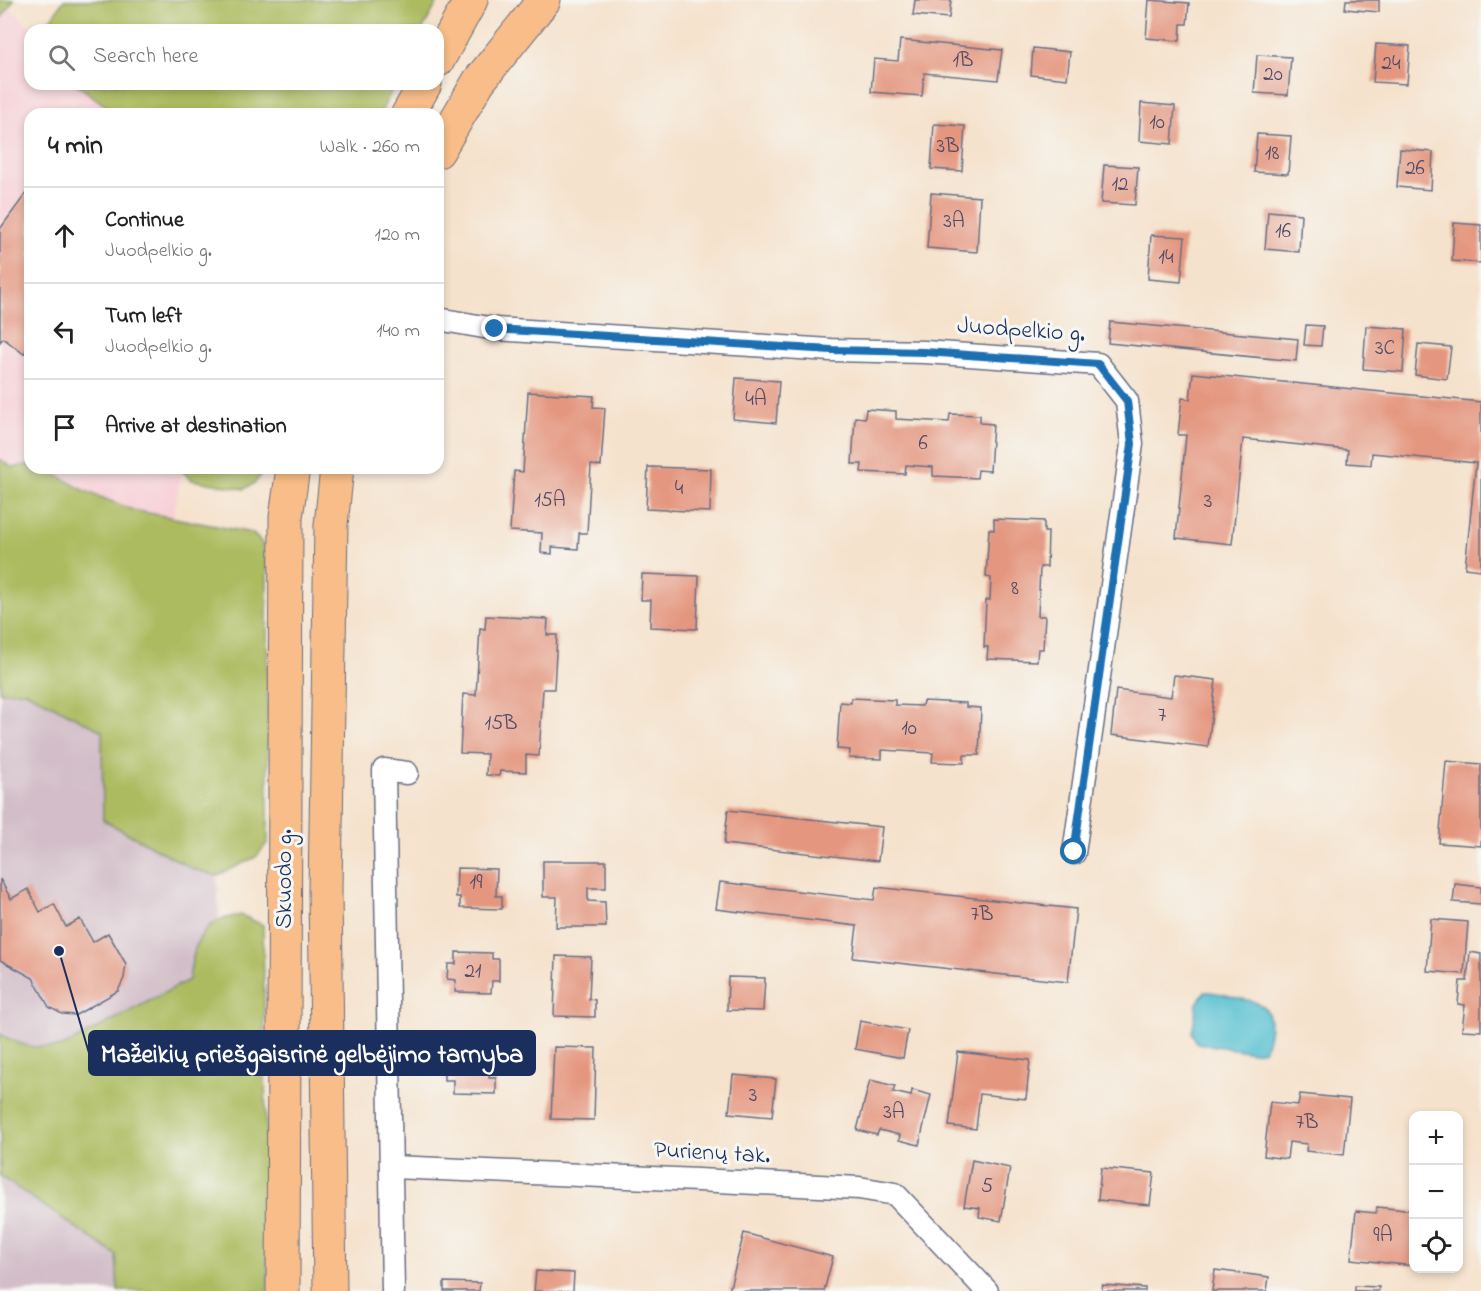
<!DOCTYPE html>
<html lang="en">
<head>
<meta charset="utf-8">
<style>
  body { margin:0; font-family:"Indie Flower",sans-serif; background:#f2f2f2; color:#222 }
  .controls { position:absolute; right:18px; bottom:18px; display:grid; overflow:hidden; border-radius:12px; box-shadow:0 3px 9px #0003 }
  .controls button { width:54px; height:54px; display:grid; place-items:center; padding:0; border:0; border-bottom:2px solid #e0e0e0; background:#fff; color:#222; font:30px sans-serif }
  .stop { position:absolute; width:18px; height:18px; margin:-14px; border:4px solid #1f6fb2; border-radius:50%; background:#fff }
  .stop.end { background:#1f6fb2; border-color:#fff; box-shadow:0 2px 6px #0008 }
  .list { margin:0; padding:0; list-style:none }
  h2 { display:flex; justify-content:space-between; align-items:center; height:78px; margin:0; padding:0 24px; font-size:26px }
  h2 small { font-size:20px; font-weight:400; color:#767676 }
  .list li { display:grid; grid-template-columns:39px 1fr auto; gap:18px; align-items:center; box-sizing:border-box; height:96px; padding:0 24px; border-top:2px solid #e0e0e0 }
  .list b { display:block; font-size:22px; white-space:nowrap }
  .list p { margin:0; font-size:20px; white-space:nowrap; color:#767676 }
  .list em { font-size:20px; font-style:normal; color:#767676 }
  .icon { flex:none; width:33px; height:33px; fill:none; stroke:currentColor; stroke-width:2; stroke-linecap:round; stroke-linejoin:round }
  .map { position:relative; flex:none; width:1481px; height:1291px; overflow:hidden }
  .search { position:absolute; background:#fff; box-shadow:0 3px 9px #0003; left:24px; top:24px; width:420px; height:66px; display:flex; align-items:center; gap:15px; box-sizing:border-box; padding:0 21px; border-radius:18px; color:#767676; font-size:22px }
  .panel { position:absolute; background:#fff; box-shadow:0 3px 9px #0003; left:24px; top:108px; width:420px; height:366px; border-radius:18px }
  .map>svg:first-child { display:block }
  .built { fill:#f7cfd5 }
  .industrial { fill:#d2bdc8 }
  .green { fill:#acbb5e; stroke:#64755e; stroke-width:1.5 }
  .water { fill:#55c0d0; stroke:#387897; stroke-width:1.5 }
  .building { fill:#e4967f }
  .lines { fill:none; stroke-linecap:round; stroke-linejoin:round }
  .street-casing { stroke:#676e84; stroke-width:25 }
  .primary-casing { stroke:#676e84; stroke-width:35 }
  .street { stroke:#fff; stroke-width:22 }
  .primary { stroke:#f8bd88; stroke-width:33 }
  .route { stroke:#1f6fb2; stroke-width:8 }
  .labels { text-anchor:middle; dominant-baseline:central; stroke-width:6; stroke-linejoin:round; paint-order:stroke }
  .number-label { font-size:21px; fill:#4d4966 }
  .street-label { font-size:24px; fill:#1b2f5e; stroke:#f6f6f2 }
  .leader { fill:none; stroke:#1b2f5e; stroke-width:2 }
  .callout-dot { fill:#1b2f5e; stroke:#f6f6f2; stroke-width:2 }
  .callout { fill:#1b2f5e; stroke:#1b2f5e; stroke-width:2 }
  .callout-label { font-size:26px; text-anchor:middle; font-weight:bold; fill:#fff }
</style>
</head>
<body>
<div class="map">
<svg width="1481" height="1291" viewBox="0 0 1481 1291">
  <rect width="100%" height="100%" fill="#f6f6f2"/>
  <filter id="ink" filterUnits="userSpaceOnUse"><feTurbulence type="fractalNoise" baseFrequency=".0167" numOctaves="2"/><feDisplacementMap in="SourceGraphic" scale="12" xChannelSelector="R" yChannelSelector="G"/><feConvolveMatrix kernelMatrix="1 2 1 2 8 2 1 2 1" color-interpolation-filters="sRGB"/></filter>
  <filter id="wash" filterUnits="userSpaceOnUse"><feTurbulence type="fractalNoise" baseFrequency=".008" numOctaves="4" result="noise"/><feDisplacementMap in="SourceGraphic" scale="24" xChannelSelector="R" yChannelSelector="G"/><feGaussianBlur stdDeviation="1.35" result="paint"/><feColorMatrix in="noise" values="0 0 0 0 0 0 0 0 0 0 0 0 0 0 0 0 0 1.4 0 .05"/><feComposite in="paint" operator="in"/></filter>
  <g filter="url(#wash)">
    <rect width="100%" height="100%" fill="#f5e2cc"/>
    <g class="built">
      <path d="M9,7L34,30H30V84H76L117,114H30V464L13,468L0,459V20Z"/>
      <path d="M44,468H181L182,471L173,518L133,510L85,491Z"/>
    </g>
    <g class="industrial">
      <path d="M25,691L102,731L103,820L193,869L217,876L219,920L203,932L193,952L189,980L62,1047L39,1048L16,1043L0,1034V692Z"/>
      <path d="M0,1176L117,1255L118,1291H0Z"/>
    </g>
    <g class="green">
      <path d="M0,0H14L0,20Z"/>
      <path d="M64,0H439L422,30H43Z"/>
      <path d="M76,84H395L380,114H117Z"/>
      <path d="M0,459L13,468L30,464V468H44L85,491L133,510L252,533L262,543L267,562L268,842L256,857L217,876L193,869L103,820L102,731L25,691L0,692Z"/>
      <path d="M181,468H266L255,483L244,489L192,480L182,471Z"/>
      <path d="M241,915L263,925L268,1291H118L116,1255L0,1176V1034C24,1048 35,1048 62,1047L189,980C192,957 195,933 217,921C224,917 234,917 241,915Z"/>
    </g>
    <path class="water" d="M1205,992C1217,992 1227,995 1238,998C1244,1000 1252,1000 1257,1003C1276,1011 1270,1035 1264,1050L1253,1052L1197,1043L1192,1033L1197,1003Z"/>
    <g id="blocks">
      <g class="building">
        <path d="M915,0H951L949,18L913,15Z"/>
        <path d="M1149,0L1189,3L1187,24H1181L1180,41L1146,38Z"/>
        <path d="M1346,0H1379V12L1345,9Z"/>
        <path d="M900,40L1002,50L998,80L924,73L922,96L871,92L874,59L898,61Z"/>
        <path d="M1376,44L1410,46L1407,84L1373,82Z"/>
        <path d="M1033,48L1070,52L1067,79L1031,75Z"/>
        <path d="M1257,55L1291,57L1288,95L1254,93Z"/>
        <path d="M1141,103L1175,106L1172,144L1139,141Z"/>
        <path d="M934,124L965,126L962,171L931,169Z"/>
        <path d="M1257,134L1291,136L1288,174L1254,172Z"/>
        <path d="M1400,149L1433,152L1431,190L1397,187Z"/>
        <path d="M1104,165L1138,167L1135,205L1101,203Z"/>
        <path d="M30,188V353L26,350L24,354L3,338L0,342V229Z"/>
        <path d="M931,193L980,197L977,252L927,248Z"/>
        <path d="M1268,211L1301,214L1299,252L1265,249Z"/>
        <path d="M1454,223L1481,225V263L1452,261Z"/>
        <path d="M1151,235L1185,237L1181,282L1148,279Z"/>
        <path d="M1110,322L1298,339L1296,361L1108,343Z"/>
        <path d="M1306,325L1323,326L1321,346L1304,345Z"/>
        <path d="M1366,326L1406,329L1403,372L1363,369Z"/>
        <path d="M1418,344L1451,347L1447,379L1415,375Z"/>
        <path d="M1193,373L1481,402V570L1465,568L1476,463L1372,453L1371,465L1347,463L1348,450L1243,439L1232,544L1176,538L1186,435H1178L1182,398L1190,399Z"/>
        <path d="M736,378L779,381L776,423L733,419Z"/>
        <path d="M528,392L594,396L593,407L605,408L601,466L591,465L587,533H579L578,549L552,547V554L541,553L542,533L510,531L514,471L523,472Z"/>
        <path d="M866,409L896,411V419L949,422L950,414L980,415V423L993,424L990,471L978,470L977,478L933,476V467L906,465L905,474L861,472L862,464H852L855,417L865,418Z"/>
        <path d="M648,467L711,469L710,512L646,509Z"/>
        <path d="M994,519L1044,521V532H1048L1047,567H1040L1038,616H1045L1043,649H1038L1037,661L987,659L988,647H984L986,600H990L991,578L986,577L989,529L994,530Z"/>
        <path d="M642,574L699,576L697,629L650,627L651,600H641Z"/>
        <path d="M486,616L548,619L547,635H557L554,689H543L539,756L526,755V772L500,771L499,776L486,775L487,754L460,753L463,694L476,695L480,628L485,629Z"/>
        <path d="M1174,675L1216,680L1208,747L1111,735L1116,690L1171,697Z"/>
        <path d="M851,698L895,700V705L922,706L923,701L966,703V707L981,708L979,755H964V763L932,762L933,753L882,750V759L849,758L850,750L837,749L840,702L851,703Z"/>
        <path d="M1446,761L1481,764V846L1439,843Z"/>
        <path d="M728,810L882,827L878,861L724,844Z"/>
        <path d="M543,861H606V888H588V901L605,902L606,927H556L557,897H543Z"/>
        <path d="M457,868L497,869L496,896H502V909L460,908V897H456Z"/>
        <path d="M0,879L11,899L28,889L40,912L54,904L66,927L80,919L93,942L108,933L126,964L124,978L118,991L76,1015L62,1014L49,1007L33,978L0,960Z"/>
        <path d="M720,882L874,900L876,887L1076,909L1068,982L853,958L857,926L716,909Z"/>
        <path d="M1455,884L1481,887V904L1453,902Z"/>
        <path d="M1431,919L1468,922L1464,974L1427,971Z"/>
        <path d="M456,952L492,953V959H499V981H492L491,993L455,992L456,980L447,979L448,964H456Z"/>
        <path d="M1470,952L1481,954V1031L1462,1030L1465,1005L1458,1004L1460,981H1467Z"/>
        <path d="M556,956L591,957L589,999L595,1000V1017L554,1016Z"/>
        <path d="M728,977L765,978L763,1011L727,1010Z"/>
        <path d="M860,1021L908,1030L903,1058L855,1049Z"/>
        <path d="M554,1047L596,1048L594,1120L551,1119Z"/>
        <path d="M958,1052L1030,1060L1026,1099L980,1094L976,1129L949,1126Z"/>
        <path d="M454,1053L490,1054L489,1078H496V1094L453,1093V1080H444V1064H453Z"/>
        <path d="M733,1075L776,1079L772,1117L729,1113Z"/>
        <path d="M870,1080L895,1086L893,1092L911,1096L912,1090L931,1095L919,1145L899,1140L900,1135L879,1130L877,1135L857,1130Z"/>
        <path d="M1300,1094L1350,1099L1344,1155L1306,1151L1307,1144L1289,1142L1287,1159L1264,1156L1270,1102L1298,1105Z"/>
        <path d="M972,1160L1010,1168L1001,1221L979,1217L980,1208L964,1206Z"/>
        <path d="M1101,1168L1154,1173L1150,1205L1098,1200Z"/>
        <path d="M1377,1207L1414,1211V1266L1351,1259L1356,1211L1376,1213Z"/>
        <path d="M744,1233L833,1257L824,1291H729Z"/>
        <path d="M1215,1270L1269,1277L1267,1291H1212Z"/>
        <path d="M536,1271L574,1273L573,1291H534Z"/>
        <path d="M444,1282L480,1283L479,1291H444Z"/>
        <path d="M1102,1285L1145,1288V1291H1102Z"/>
        <path d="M1355,1286L1379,1287L1378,1291H1355Z"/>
      </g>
    </g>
  </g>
  <g filter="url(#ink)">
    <use href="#blocks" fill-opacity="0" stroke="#676e84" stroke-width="1.5"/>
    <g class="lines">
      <g class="street-casing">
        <g id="street">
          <path d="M438,319L495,329L831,350L925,352L1098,364L1127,401L1132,444L1074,853"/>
          <path d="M392,1167L698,1180L859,1188L895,1194L987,1291"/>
          <path d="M393,1291L384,770L407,773"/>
        </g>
      </g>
      <g class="primary-casing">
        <g id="primary">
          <path d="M438,60L471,0"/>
          <path d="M408,114L425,84"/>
          <path d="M438,151L479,81L544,0"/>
          <path d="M283,1291L286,517L293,468"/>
          <path d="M330,1291L325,890L331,525L337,468"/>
        </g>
      </g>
      <use href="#street" class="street"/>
      <use href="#primary" class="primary"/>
    </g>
  </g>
  <g class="lines" filter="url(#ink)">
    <path class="route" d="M495,329L831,350L925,352L1098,364L1127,401L1132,444L1074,852"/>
  </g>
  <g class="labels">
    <g class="number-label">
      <text x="963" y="61">1B</text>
      <text x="1391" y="64">24</text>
      <text x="1273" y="75">20</text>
      <text x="1157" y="123">10</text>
      <text x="948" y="147">3B</text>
      <text x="1272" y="154">18</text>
      <text x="1415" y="169">26</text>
      <text x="1120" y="185">12</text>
      <text x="954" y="222">3A</text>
      <text x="1283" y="232">16</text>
      <text x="1166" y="258">14</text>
      <text x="1385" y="349">3C</text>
      <text x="756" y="400">4A</text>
      <text x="923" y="444">6</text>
      <text x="679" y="489">4</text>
      <text x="550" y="501">15A</text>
      <text x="1208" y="502">3</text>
      <text x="1015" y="589">8</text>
      <text x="1162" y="716">7</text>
      <text x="501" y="724">15B</text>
      <text x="909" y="729">10</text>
      <text x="476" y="883">19</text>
      <text x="982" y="915">7B</text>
      <text x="473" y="972">21</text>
      <text x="753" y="1096">3</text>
      <text x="894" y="1113">3A</text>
      <text x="1307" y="1123">7B</text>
      <text x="987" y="1187">5</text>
      <text x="1383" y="1236">9A</text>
    </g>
    <g class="street-label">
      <text transform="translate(1021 331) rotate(4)">Juodpelkio g.</text>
      <text transform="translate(285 879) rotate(-90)">Skuodo g.</text>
      <text transform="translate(712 1154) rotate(3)">Purienų tak.</text>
    </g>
  </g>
  <path class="leader" d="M59 951L89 1053"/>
  <circle class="callout-dot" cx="59" cy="951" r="6"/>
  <rect class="callout" x="89" y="1031" width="446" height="44" rx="6"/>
  <g class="callout-label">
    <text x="312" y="1062">Mažeikių priešgaisrinė gelbėjimo tarnyba</text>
  </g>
</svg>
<div class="controls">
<button>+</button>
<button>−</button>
<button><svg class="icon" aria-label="locate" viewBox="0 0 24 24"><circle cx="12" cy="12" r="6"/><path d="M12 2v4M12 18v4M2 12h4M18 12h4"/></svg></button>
</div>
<div class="stop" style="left:1074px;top:852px"></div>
<div class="stop end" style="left:495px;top:329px"></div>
<div class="search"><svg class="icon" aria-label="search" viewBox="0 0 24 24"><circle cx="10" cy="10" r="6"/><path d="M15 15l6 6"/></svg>Search here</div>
<section class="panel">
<h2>4 min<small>Walk · 260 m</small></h2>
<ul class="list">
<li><svg class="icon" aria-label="ahead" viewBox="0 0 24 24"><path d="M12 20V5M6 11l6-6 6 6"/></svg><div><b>Continue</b><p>Juodpelkio g.</p></div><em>120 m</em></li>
<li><svg class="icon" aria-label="left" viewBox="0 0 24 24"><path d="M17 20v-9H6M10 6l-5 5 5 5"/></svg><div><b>Turn left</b><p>Juodpelkio g.</p></div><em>140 m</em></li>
<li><svg class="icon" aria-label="arrive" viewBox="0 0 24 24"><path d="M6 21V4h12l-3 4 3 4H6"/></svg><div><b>Arrive at destination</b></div></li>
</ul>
</section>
</div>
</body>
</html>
